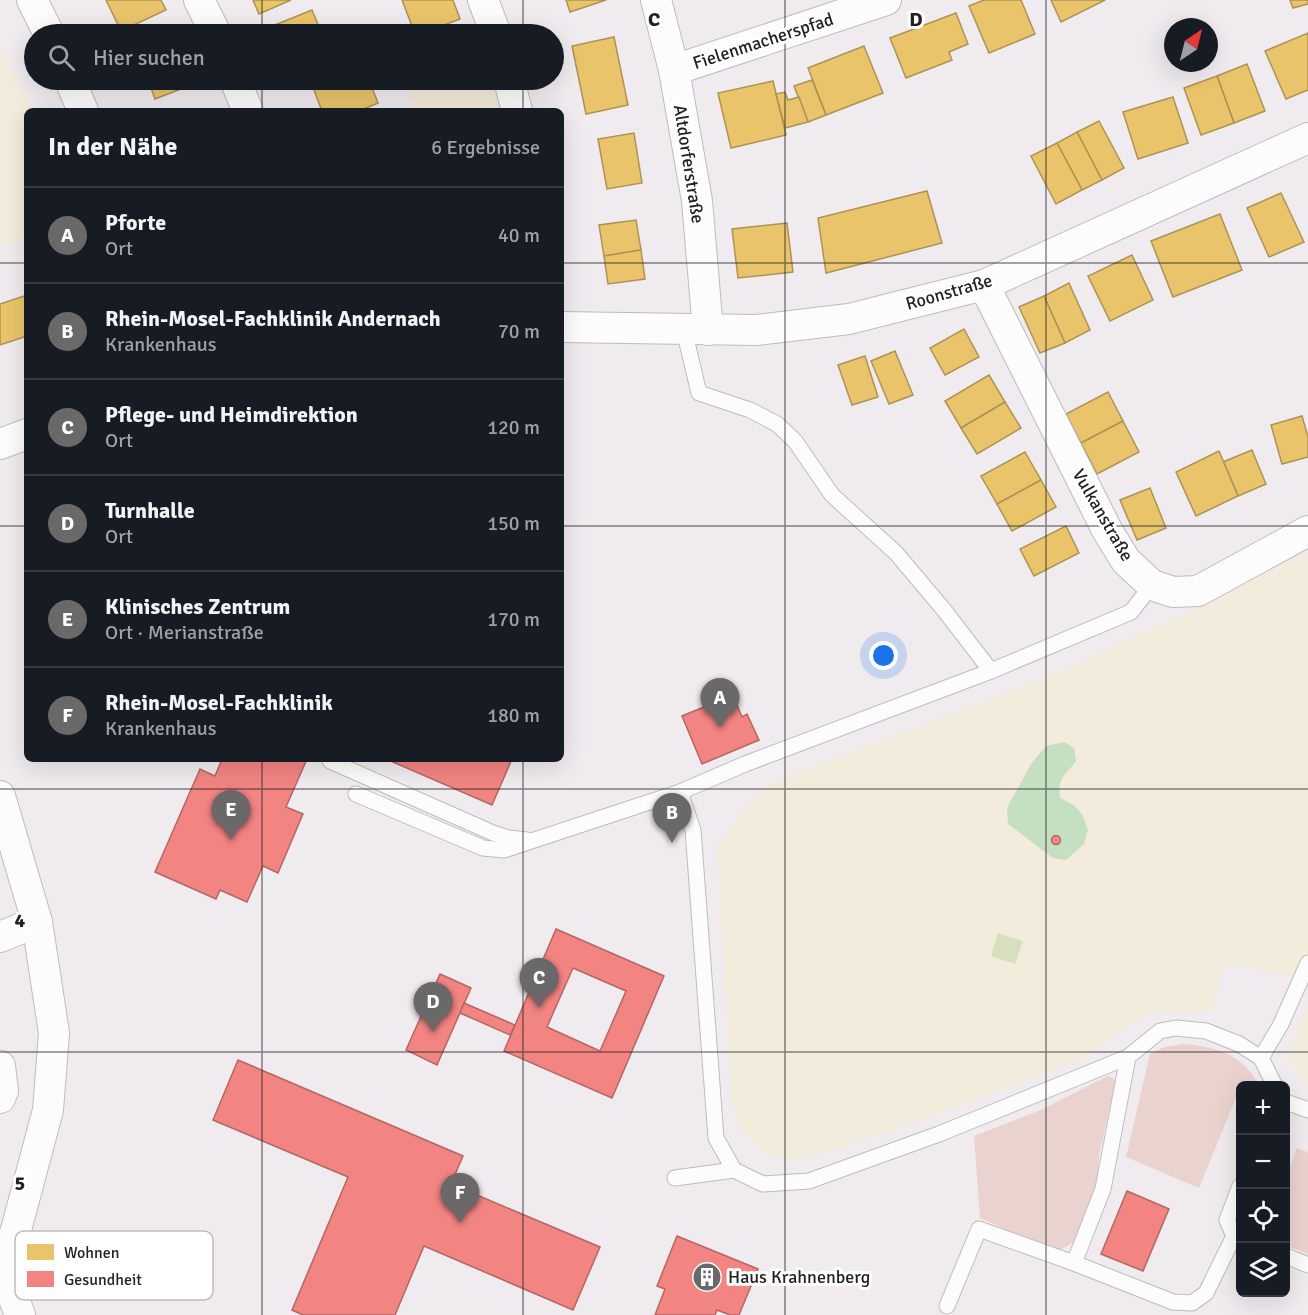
<!DOCTYPE html>
<html lang="de">
<head>
<meta charset="utf-8">
<style>
  body { margin:0; font-family:Signika,sans-serif; background:#242831; color:#f1f3f6 }
  .controls { position:absolute; right:18px; bottom:18px; display:grid; overflow:hidden; border-radius:9px; box-shadow:0 6px 24px #0002 }
  .controls button { width:54px; height:54px; display:grid; place-items:center; padding:0; border:0; border-bottom:2px solid #363941; background:#171b24; color:#f1f3f6; font:30px sans-serif }
  .compass { position:absolute; left:1164px; top:18px; width:54px; height:54px; border-radius:50%; background:#171b24; box-shadow:0 6px 24px #0002; rotate:35deg }
  .you { position:absolute; left:884px; top:656px; width:21px; height:21px; margin:-15px; border:4px solid #fff; border-radius:50%; background:#1a73e8; box-shadow:0 0 0 9px #1a73e833 }
  .badge { display:grid; place-items:center; width:39px; height:39px; border-radius:50%; background:#6a6869; color:#fff; font-size:20px; font-weight:700 }
  .pin { position:absolute; translate:-50% -50px; filter:drop-shadow(0 2px 3px #0008) }
  .pin::after { content:''; position:absolute; top:32px; width:21px; height:18px; background:inherit; clip-path:polygon(0 0,100% 0,50% 100%) }
  .list { margin:0; padding:0; list-style:none }
  h2 { display:flex; justify-content:space-between; align-items:center; height:78px; margin:0; padding:0 24px; font-size:26px }
  h2 small { font-size:20px; font-weight:400; color:#9ea1a6 }
  .list li { display:grid; grid-template-columns:39px 1fr auto; gap:18px; align-items:center; box-sizing:border-box; height:96px; padding:0 24px; border-top:2px solid #363941 }
  .list b { display:block; font-size:22px; white-space:nowrap }
  .list p { margin:0; font-size:20px; white-space:nowrap; color:#9ea1a6 }
  .list em { font-size:20px; font-style:normal; color:#9ea1a6 }
  .icon { flex:none; width:33px; height:33px; fill:none; stroke:currentColor; stroke-width:2; stroke-linecap:round; stroke-linejoin:round }
  .map { position:relative; flex:none; width:1308px; height:1315px; overflow:hidden }
  .search { position:absolute; background:#171b24; box-shadow:0 6px 24px #0002; left:24px; top:24px; width:540px; height:66px; display:flex; align-items:center; gap:15px; box-sizing:border-box; padding:0 21px; border-radius:33px; color:#9ea1a6; font-size:22px }
  .panel { position:absolute; background:#171b24; box-shadow:0 6px 24px #0002; left:24px; top:108px; width:540px; height:654px; border-radius:9px }
  .map>svg:first-child { display:block }
  .grass { fill:#ead2cf }
  .park { fill:#f3ebdc }
  .pitch { fill:#d7e0bb }
  .water { fill:#c5dfc2 }
  .homes { fill:#e9c46a; stroke:#ad9354; stroke-width:1.5 }
  .health { fill:#f28482; stroke:#b46765; stroke-width:1.5; fill-rule:evenodd }
  .lines { fill:none; stroke-linecap:round; stroke-linejoin:round }
  .service-casing { stroke:#bebcbe; stroke-width:17 }
  .minor-casing { stroke:#bebcbe; stroke-width:32 }
  .service { stroke:#fdfcfc; stroke-width:15 }
  .minor { stroke:#fdfcfc; stroke-width:30 }
  .grid { fill:none; stroke:#222; stroke-width:1.5; stroke-opacity:0.55 }
  .labels { text-anchor:middle; dominant-baseline:central; stroke-width:6; stroke-linejoin:round; paint-order:stroke }
  .street-label { font-size:18px; fill:#222; stroke:#fff }
  .poi-label { font-size:18px; fill:#222; stroke:#fff; text-anchor:start }
  .key { fill:#fff; stroke:#bdbdbd; stroke-width:1.5 }
  .key-label { font-size:16px; fill:#222 }
  .grid-label { font-size:20px; text-anchor:middle; font-weight:bold; fill:#222; stroke:#fff; stroke-width:6; stroke-linejoin:round; paint-order:stroke }
</style>
</head>
<body>
<div class="map">
<svg width="1308" height="1315" viewBox="0 0 1308 1315">
  <rect width="100%" height="100%" fill="#f0ebee"/>
  <g class="grass">
    <path d="M1183,1044C1216,1047 1241,1053 1258,1084L1240,1086V1093H1238L1199,1188L1126,1157L1150,1054L1164,1047Z"/>
    <path d="M1108,1076L1116,1080L1099,1155L1097,1184L1074,1242L1066,1247L1055,1251L980,1218L974,1136L1041,1110Z"/>
    <path d="M1297,1148L1308,1153V1254L1286,1245V1178Z"/>
  </g>
  <g class="park">
    <path d="M0,48L34,111H27V238L0,246Z"/>
    <path d="M403,80H495L504,111H414Z"/>
    <path d="M1308,552V980L1225,964L1211,1012L1158,1011L1128,1026L1087,1056L1042,1075L927,1118L798,1161L765,1153L741,1131L732,1105L717,846L745,808L768,784L1039,680L1183,615Z"/>
    <path d="M1308,1003V1088L1287,1059Z"/>
  </g>
  <path class="pitch" d="M998,933L1023,941L1015,964L991,956Z"/>
  <path class="water" d="M1064,742L1074,748L1076,761C1065,776 1057,778 1060,798L1074,805L1083,816L1088,830L1084,844L1066,860L1053,858L1008,824L1007,808L1031,764L1046,746Z"/>
  <g class="homes">
    <path d="M106,0H161L166,10L121,31Z"/>
    <path d="M253,0H291L259,14Z"/>
    <path d="M402,0H453L460,19L420,34H415Z"/>
    <path d="M566,0H606L570,12Z"/>
    <path d="M984,0H1021L1035,34L989,53L969,6Z"/>
    <path d="M1051,0H1105L1061,22Z"/>
    <path d="M1290,0H1308V4L1293,8Z"/>
    <path d="M312,10L322,34H267L265,29Z"/>
    <path d="M956,13L968,44L949,52L952,60L906,78L890,38Z"/>
    <path d="M1308,33V90L1286,99L1265,51Z"/>
    <path d="M614,37L628,105L586,114L572,46Z"/>
    <path d="M864,46L883,93L826,115L808,68Z"/>
    <path d="M1247,64L1265,111L1234,123L1217,76Z"/>
    <path d="M1217,76L1234,123L1201,135L1184,88Z"/>
    <path d="M148,80H198L199,82L155,99Z"/>
    <path d="M343,80H369L378,103L359,111H322L314,90Z"/>
    <path d="M812,80L826,115L808,122L794,86Z"/>
    <path d="M773,81L786,135L731,148L718,93Z"/>
    <path d="M785,92L788,100L799,97L808,122L785,128L776,94Z"/>
    <path d="M1173,97L1188,143L1138,159L1123,112Z"/>
    <path d="M1099,121L1124,168L1102,180L1077,132Z"/>
    <path d="M1077,132L1102,180L1082,190L1057,143Z"/>
    <path d="M634,133L642,183L607,189L598,139Z"/>
    <path d="M1057,143L1082,190L1056,204L1031,156Z"/>
    <path d="M927,191L942,243L826,273L818,218Z"/>
    <path d="M1281,193L1304,242L1269,257L1247,208Z"/>
    <path d="M1220,214L1242,270L1173,297L1151,241Z"/>
    <path d="M636,220L641,250L604,256L599,225Z"/>
    <path d="M787,223L793,272L738,278L732,229Z"/>
    <path d="M641,250L645,279L608,284L604,256Z"/>
    <path d="M1132,255L1153,300L1110,321L1088,276Z"/>
    <path d="M1069,283L1090,330L1065,343L1044,296Z"/>
    <path d="M27,295V336L0,345V304Z"/>
    <path d="M1044,296L1065,343L1040,353L1019,307Z"/>
    <path d="M964,329L979,357L945,375L930,348Z"/>
    <path d="M895,351L913,395L889,404L871,361Z"/>
    <path d="M865,356L878,397L852,405L838,365Z"/>
    <path d="M989,375L1005,402L961,428L945,401Z"/>
    <path d="M1108,392L1123,421L1081,443L1066,414Z"/>
    <path d="M1005,402L1021,428L977,454L961,428Z"/>
    <path d="M1302,416L1308,437V457L1282,464L1271,425Z"/>
    <path d="M1123,421L1139,452L1097,474L1081,443Z"/>
    <path d="M1252,450L1266,484L1238,496L1223,462Z"/>
    <path d="M1219,451L1238,496L1196,516L1176,472Z"/>
    <path d="M1025,452L1041,480L997,504L981,476Z"/>
    <path d="M1041,480L1056,507L1012,531L997,504Z"/>
    <path d="M1150,488L1166,528L1137,540L1120,500Z"/>
    <path d="M1066,526L1079,553L1034,576L1020,549Z"/>
  </g>
  <g class="health">
    <path d="M733,695L742,717L747,714L759,740L702,764L682,716Z"/>
    <path d="M222,759H307L286,807L303,814L278,873L263,866L247,902L220,890L216,899L155,872L200,769L215,776Z"/>
    <path d="M386,759H512L492,805Z"/>
    <circle cx="1056" cy="840" r="4.5"/>
    <path d="M556,929L664,976L612,1098L504,1051ZM573,968L626,991L600,1051L547,1027Z"/>
    <path d="M440,974L471,988L437,1065L406,1050Z"/>
    <path d="M464,1003L515,1025L510,1035L460,1013Z"/>
    <path d="M238,1060L463,1156L451,1184L600,1247L573,1310L424,1246L395,1315H303L292,1310L348,1177L213,1120Z"/>
    <path d="M1127,1191L1169,1209L1143,1271L1101,1254Z"/>
    <path d="M677,1236L758,1269L739,1315H730L717,1310L715,1315H655L665,1289L657,1286Z"/>
  </g>
  <g class="lines">
    <g class="service-casing">
      <g id="service">
        <path d="M684,330L699,393L750,410L777,424L795,441L832,495L896,553L944,610L991,671"/>
        <path d="M330,761L493,833L508,838L527,840"/>
        <path d="M680,792L693,830L716,1138L734,1170L763,1184L809,1181L939,1134L1128,1057L1160,1031L1176,1028L1206,1031L1239,1044L1261,1058L1275,1086"/>
        <path d="M356,794L483,848L504,850L680,792L745,764L991,671L1131,612L1152,585"/>
        <path d="M1261,1058L1281,1024L1308,963"/>
        <path d="M1286,1102L1308,1110"/>
        <path d="M675,1178L734,1170"/>
        <path d="M1286,1256L1308,1265"/>
        <path d="M1074,1263L1173,1302L1192,1303L1206,1293L1234,1236L1227,1220L1240,1186"/>
        <path d="M947,1306L979,1229L1074,1263L1103,1189L1128,1057"/>
      </g>
    </g>
    <g class="minor-casing">
      <g id="minor">
        <path d="M32,0L49,34"/>
        <path d="M199,0L216,34"/>
        <path d="M483,0L496,34"/>
        <path d="M656,0L674,70L697,201L708,330"/>
        <path d="M674,70L886,0"/>
        <path d="M70,80L83,111"/>
        <path d="M235,80L248,111"/>
        <path d="M509,80L517,111"/>
        <path d="M984,285L1107,530L1126,561L1152,585L1173,592L1198,591L1308,531"/>
        <path d="M561,327L756,330L849,319L984,285L1308,138"/>
        <path d="M0,444L27,434"/>
        <path d="M0,796L37,922L54,1033L48,1110L16,1230L0,1270"/>
        <path d="M0,937L37,922"/>
        <path d="M0,1066L3,1091L0,1098"/>
        <path d="M2,1266L20,1315"/>
      </g>
    </g>
    <use href="#service" class="service"/>
    <use href="#minor" class="minor"/>
  </g>
  <path class="grid" d="M262,0V34M523,0V34M785,0V1315M1046,0V1315M262,80V111M523,80V111M0,263H27M561,263H1308M0,526H27M561,526H1308M262,759V1315M523,759V1315M0,789H1308M0,1052H1308"/>
  <defs>
    <g id="building-disc" transform="scale(1.5)"><circle r="9.5" fill="#6a6869" stroke="#fff"/><path d="M-4-6H4V6H1V3H-1V6H-4ZM-2.5-4.3h1.7v1.8h-1.7ZM.8-4.3h1.7v1.8H.8ZM-2.5-1h1.7V.8h-1.7ZM.8-1h1.7V.8H.8Z" fill="#fff"/></g>
  </defs>
  <g fill-rule="evenodd">
    <use href="#building-disc" x="707" y="1277"/>
  </g>
  <g class="labels">
    <g class="street-label">
      <text transform="translate(763 41) rotate(-18)">Fielenmacherspfad</text>
      <text transform="translate(689 164) rotate(81)">Altdorferstraße</text>
      <text transform="translate(949 292) rotate(-16)">Roonstraße</text>
      <text transform="translate(1103 515) rotate(60)">Vulkanstraße</text>
    </g>
    <g class="poi-label">
      <text x="728" y="1277">Haus Krahnenberg</text>
    </g>
  </g>
  <rect x="15" y="1231" width="198" height="69" rx="9" class="key"/>
  <rect x="27" y="1244" width="27" height="16" fill="#e9c46a"/>
  <rect x="27" y="1271" width="27" height="16" fill="#f28482"/>
  <g class="key-label">
    <text x="64" y="1258">Wohnen</text>
    <text x="64" y="1285">Gesundheit</text>
  </g>
  <g class="grid-label">
    <text x="654" y="26">C</text>
    <text x="916" y="26">D</text>
    <text x="20" y="927">4</text>
    <text x="20" y="1190">5</text>
  </g>
</svg>
<div class="controls">
<button>+</button>
<button>−</button>
<button><svg class="icon" aria-label="locate" viewBox="0 0 24 24"><circle cx="12" cy="12" r="6"/><path d="M12 2v4M12 18v4M2 12h4M18 12h4"/></svg></button>
<button><svg class="icon" aria-label="layers" viewBox="0 0 24 24"><path d="M12 4l9 5-9 5-9-5zM3 14l9 5 9-5"/></svg></button>
</div>
<svg class="compass" viewBox="-18 -18 36 36"><path d="M0-13l5 13h-10z" fill="#e53935"/><path d="M0 13l5-13h-10z" fill="#9ea1a6"/></svg>
<div class="you"></div>
<div class="pin badge" style="left:720px;top:728px">A</div>
<div class="pin badge" style="left:672px;top:843px">B</div>
<div class="pin badge" style="left:539px;top:1008px">C</div>
<div class="pin badge" style="left:433px;top:1032px">D</div>
<div class="pin badge" style="left:231px;top:840px">E</div>
<div class="pin badge" style="left:460px;top:1223px">F</div>
<div class="search"><svg class="icon" aria-label="search" viewBox="0 0 24 24"><circle cx="10" cy="10" r="6"/><path d="M15 15l6 6"/></svg>Hier suchen</div>
<section class="panel">
<h2>In der Nähe<small>6 Ergebnisse</small></h2>
<ul class="list">
<li><span class="badge">A</span><div><b>Pforte</b><p>Ort</p></div><em>40 m</em></li>
<li><span class="badge">B</span><div><b>Rhein-Mosel-Fachklinik Andernach</b><p>Krankenhaus</p></div><em>70 m</em></li>
<li><span class="badge">C</span><div><b>Pflege- und Heimdirektion</b><p>Ort</p></div><em>120 m</em></li>
<li><span class="badge">D</span><div><b>Turnhalle</b><p>Ort</p></div><em>150 m</em></li>
<li><span class="badge">E</span><div><b>Klinisches Zentrum</b><p>Ort · Merianstraße</p></div><em>170 m</em></li>
<li><span class="badge">F</span><div><b>Rhein-Mosel-Fachklinik</b><p>Krankenhaus</p></div><em>180 m</em></li>
</ul>
</section>
</div>
</body>
</html>
